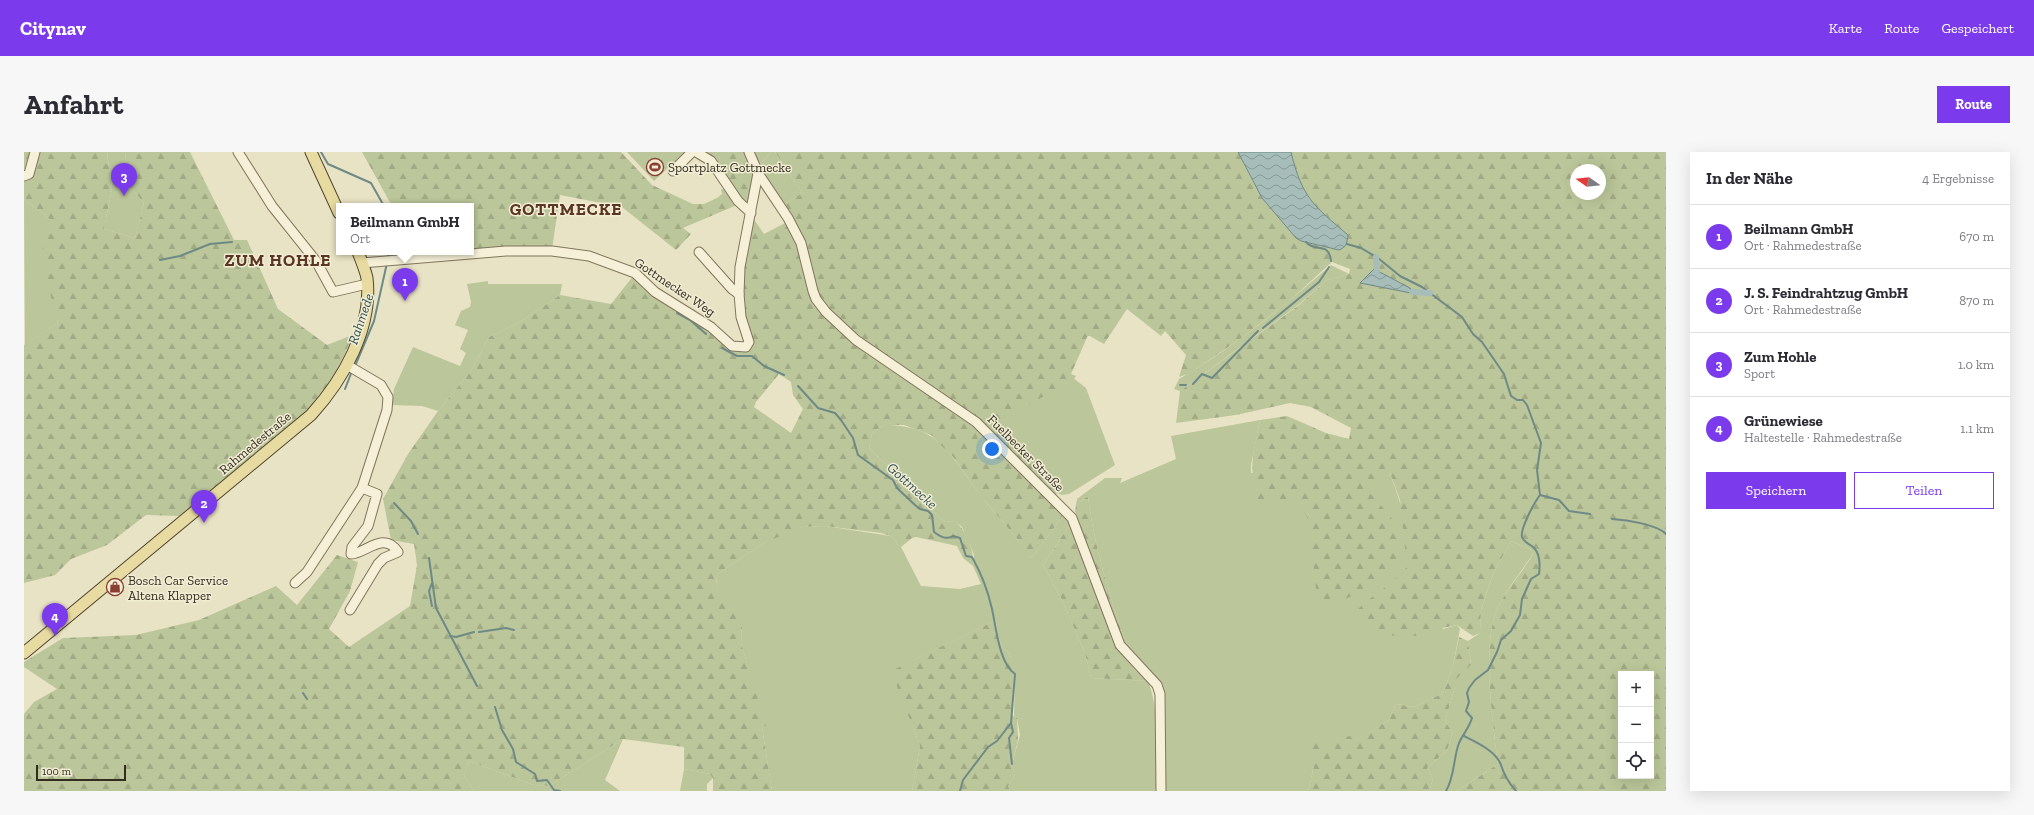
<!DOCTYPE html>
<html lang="de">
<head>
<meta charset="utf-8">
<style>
  body { margin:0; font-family:"Zilla Slab",serif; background:#f7f7f7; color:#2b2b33 }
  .controls { position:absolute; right:12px; bottom:12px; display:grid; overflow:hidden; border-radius:0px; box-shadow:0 4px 16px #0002 }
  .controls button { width:36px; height:36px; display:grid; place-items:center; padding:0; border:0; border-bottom:1px solid #e1e1e2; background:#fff; color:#2b2b33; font:20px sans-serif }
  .compass { position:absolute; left:1546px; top:12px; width:36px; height:36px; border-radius:50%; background:#fff; box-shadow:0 4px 16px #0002; rotate:284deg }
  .scale { position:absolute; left:12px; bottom:10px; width:90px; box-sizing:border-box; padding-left:4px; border:2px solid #342c1f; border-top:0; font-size:11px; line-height:14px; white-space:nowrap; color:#342c1f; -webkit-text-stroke:3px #f1edd4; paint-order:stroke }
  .you { position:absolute; left:968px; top:297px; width:14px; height:14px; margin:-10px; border:3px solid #fff; border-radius:50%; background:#1a73e8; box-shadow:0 0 0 6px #1a73e833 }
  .badge { display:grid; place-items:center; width:26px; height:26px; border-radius:50%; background:#7c3aed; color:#fff; font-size:13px; font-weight:700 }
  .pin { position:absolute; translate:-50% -33px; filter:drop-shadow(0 1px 2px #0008) }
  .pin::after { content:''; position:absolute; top:21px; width:14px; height:12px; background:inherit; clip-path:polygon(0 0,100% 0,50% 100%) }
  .popup { position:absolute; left:312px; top:51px; width:138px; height:52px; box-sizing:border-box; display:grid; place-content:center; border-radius:0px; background:#fff; filter:drop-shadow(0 1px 3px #0005); font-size:13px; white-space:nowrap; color:#7c7c81 }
  .popup b { font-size:15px; color:#2b2b33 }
  .popup::after { content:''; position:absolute; left:50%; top:100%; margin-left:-8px; border:8px solid transparent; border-top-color:#fff }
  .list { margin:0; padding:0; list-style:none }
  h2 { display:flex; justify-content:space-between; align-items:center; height:52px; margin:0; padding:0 16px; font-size:17px }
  h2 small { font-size:13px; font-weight:400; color:#7c7c81 }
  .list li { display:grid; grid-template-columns:26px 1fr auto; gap:12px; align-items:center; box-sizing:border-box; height:64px; padding:0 16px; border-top:1px solid #e1e1e2 }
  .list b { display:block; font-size:15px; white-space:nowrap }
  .list p { margin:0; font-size:13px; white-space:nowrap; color:#7c7c81 }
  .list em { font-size:13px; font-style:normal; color:#7c7c81 }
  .actions { display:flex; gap:8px; padding:12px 16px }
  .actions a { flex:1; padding:9px 0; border:1px solid #7c3aed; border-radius:0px; text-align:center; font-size:14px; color:#7c3aed }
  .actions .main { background:#7c3aed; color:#fff }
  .icon { flex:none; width:22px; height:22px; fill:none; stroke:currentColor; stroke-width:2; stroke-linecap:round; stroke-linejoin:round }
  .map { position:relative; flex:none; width:1642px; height:639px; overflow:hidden; border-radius:0px }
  header { display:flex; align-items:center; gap:24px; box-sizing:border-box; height:56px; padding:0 20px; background:#7c3aed; color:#fff }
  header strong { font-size:19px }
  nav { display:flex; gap:22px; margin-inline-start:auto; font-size:14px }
  .intro { display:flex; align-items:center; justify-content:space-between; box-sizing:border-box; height:96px; padding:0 24px }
  h1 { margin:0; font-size:28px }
  .button { padding:10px 18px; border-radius:0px; background:#7c3aed; color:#fff; font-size:14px; font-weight:700 }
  main { display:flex; gap:24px; padding:0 24px }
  aside { flex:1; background:#fff; border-radius:0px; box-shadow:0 4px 16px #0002 }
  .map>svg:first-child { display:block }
  .green { fill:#bbc69a }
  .forest { fill:url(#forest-firs); fill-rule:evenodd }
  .water { fill:url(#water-waves); stroke:#6e8a87 }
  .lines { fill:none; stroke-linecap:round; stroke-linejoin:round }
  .stream { stroke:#6e8a87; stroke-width:2 }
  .canal { stroke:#a6bdb9; stroke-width:6 }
  .minor-casing { stroke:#82755d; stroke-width:11 }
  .major-casing { stroke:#504431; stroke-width:13 }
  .minor { stroke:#f5f0d7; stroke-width:9 }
  .major { stroke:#e8dba1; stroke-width:11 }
  .labels { text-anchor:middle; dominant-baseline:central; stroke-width:3; stroke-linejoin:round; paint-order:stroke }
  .poi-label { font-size:13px; fill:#342c1f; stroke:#f1edd4; text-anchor:start }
  .street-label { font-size:13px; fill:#342c1f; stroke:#f1edd4 }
  .water-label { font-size:14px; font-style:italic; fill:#305052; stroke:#f1edd4 }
  .district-label { font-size:17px; font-weight:bold; letter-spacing:1px; fill:#5c3624; stroke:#f1edd4 }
</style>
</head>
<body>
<header>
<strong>Citynav</strong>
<nav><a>Karte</a><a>Route</a><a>Gespeichert</a></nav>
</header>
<div class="intro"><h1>Anfahrt</h1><a class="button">Route</a></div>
<main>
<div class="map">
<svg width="1642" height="639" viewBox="0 0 1642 639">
  <defs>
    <pattern id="forest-firs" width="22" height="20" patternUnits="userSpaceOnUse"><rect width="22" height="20" fill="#bbc69a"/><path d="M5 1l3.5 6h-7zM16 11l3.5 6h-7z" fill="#a1aa84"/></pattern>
    <pattern id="water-waves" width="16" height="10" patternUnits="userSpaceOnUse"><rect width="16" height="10" fill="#a6bdb9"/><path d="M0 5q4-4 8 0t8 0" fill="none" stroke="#889a96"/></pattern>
  </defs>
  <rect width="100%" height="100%" fill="#e9e3c5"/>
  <g class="green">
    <path d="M83,0H101L105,34L120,51L111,86L80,77L88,36Z"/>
    <path d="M603,0H661L630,29Z"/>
    <path d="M747,0H751L778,41L759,53L734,15Z"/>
    <path d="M787,0L1080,177L1049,191L987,177L1062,236L1091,313L1045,342L1038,343L1033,341L1021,329L971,271Z"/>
    <path d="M0,47L28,69L21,111L34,171L1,193Z"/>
    <path d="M1307,113L1325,122L1303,128L1274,153L1156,239L1150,237L1155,227C1210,195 1259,155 1307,113Z"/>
    <path d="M464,129V132H538L536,143L496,170L465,185L447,219L414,259L398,254L368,253L370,237L389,195L436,214L442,201L436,197L444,178L431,173L437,159L446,155L447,150L443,132Z"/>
    <path d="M1236,268L1227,313V321L1362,323L1366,321L1419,477L1433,473L1436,477L1429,514L1419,541L1390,555L1372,552L1365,568L1290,614L1284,639H1142L1141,543C1130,522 1112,509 1101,489C1085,441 1070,394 1064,344L1056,350L1053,347L1081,326H1098L1096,331L1152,307L1147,284Z"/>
    <path d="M860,273C915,273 925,301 954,340C965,355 978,369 990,383C998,392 998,399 1008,406L1040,362L1046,372L1019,413L1038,448L1061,501L1067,526L1124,529C1136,559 1133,606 1136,639H986L984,634L991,625L988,612L996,583L993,566L990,564L991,522H993L985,501L979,496L973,482L972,468L868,519L896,594L888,639H748L738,575L741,573L717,491L718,475L692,434L693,422L740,391L765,379L778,375L801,374L867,384L877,395L897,434L936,437L957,432L949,414L950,403L946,392L938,375L930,369L921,370L899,350L892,334L857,308L845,296L848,281Z"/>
    <path d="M1487,389L1511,399C1499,417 1484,435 1474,455C1457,490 1469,574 1474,612L1433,639H1405L1409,627L1403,616L1423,598L1429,581L1421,569L1431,535V527L1447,513L1444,489L1456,481L1457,458L1469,422Z"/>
    <path d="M599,587L581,628L596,639H450L440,624L445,609L510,633L525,634Z"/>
    <path d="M660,617L686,622L690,625L683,632V639H656Z"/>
  </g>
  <g class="forest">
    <path d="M0,0H10L0,23Z"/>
    <path d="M13,0H83L88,36L80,77L111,86L120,51L105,34L101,0H166L210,88H223L254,157L303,193L326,184L330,180C316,214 306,235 280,262L155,364L122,363L83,393L47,407L31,423L0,431V193L34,171C28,146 16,111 19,85C20,78 23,74 28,69L0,47V25Z"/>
    <path d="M338,0H597L628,33L669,52H680L693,46L698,42L697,37L702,38L713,53L659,76L667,82L652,98L598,55L536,43L528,97L447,99V54H368Z"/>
    <path d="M680,0H722L730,20L723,53L716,48Z"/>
    <path d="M726,0H747L734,15Z"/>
    <path d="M751,0H1214L1238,46L1272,86L1277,89L1315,98L1324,86V83C1290,54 1278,46 1267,0H1642V639H1433L1474,612C1469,574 1457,490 1474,455C1484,435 1500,418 1511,399L1487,389L1469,422L1457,458L1456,481L1449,484L1433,473L1403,479L1393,484H1372L1352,481L1347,472L1330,461C1346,444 1367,434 1383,415L1376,348L1366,321L1358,328L1342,337C1349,345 1369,365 1371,373C1376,389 1375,417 1360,428C1353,434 1342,434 1335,439C1320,449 1316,450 1298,450L1292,438L1288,396L1292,387L1282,363L1269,347L1236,353C1223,316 1229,304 1236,268L1263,264L1302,281L1325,287L1327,276L1287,255L1266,251L1212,263L1152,271L1156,239L1275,153L1303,128L1325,122L1326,117L1308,110L1265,149L1216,187L1166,221L1155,225L1162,203L1141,179L1137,184L1103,157L1080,192L1064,183L1047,222L1052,224L1049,228L972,271L1021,329L1033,341L1028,349L1040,362L1008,406L999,400L994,388L955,342L930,306L907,283L880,273H860L848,281L845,296L857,308L892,334L899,350L921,370L930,369C944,379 950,397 949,414L939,406L933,394L892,385L888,386L877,395L867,384L857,381L801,374L778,375L740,391L693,422L692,434L715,467L718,475L717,491L742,574L738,575L748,639H689V626L686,622L660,617V595L599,587L525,634L510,633L445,609L440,624L450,639H0V562L10,550L33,537L0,515V510L39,486L112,483L175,468L252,434L273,453L313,403L334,410L326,439L305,477L325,495L386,454L393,413L390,392L367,388L359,347L384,302L414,259L447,219L465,185L496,170L536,143L587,152L610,123L630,141L722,197L718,127L729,66L740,82L767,68L759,53L778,41ZM1552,18H1576V42H1552ZM755,222L767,230L769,243L779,257L767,281L730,255L732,250ZM1597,522H1627V624H1597Z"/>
    <path d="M1064,344C1070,394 1085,441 1101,489L1106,498L1098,491L1051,359L1053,347L1056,350Z"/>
    <path d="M1046,372L1093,494L1111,518L1124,529L1067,526L1061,501L1038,448L1019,413Z"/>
    <path d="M972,468L973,482L979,496L985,501L994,522H990L988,563L993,566L994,588L988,612L991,625L984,634L986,639H888L896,594L867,519Z"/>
    <path d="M1435,485L1444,489L1447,513L1431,528V535L1421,569L1429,581L1423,598L1403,616L1409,627L1405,639H1284L1290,614L1288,594L1293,590L1326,584L1330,589L1365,568L1372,552L1390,555L1419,541L1429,514Z"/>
  </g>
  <g class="water">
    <path d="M1214,0H1267C1278,46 1290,54 1324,83C1323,90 1323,95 1315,98L1277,89L1272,86L1238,46Z"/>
    <path d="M1350,117L1386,136L1388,140L1387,141L1336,131Z"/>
  </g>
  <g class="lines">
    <g class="stream">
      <path d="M297,0L304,12L347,31L360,54"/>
      <path d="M1282,90C1291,101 1305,89 1307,109"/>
      <path d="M1323,92L1337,96L1354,106L1376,124L1398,135L1438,165L1449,182L1458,190L1480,222L1487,244L1493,248H1499L1503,253L1517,291L1513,318L1516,343L1535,348L1545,359L1566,362"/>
      <path d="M364,107V102"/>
      <path d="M136,108L156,104L186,92L208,90"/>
      <path d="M653,161L666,168L682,182"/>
      <path d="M1239,176L1295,130L1305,115"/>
      <path d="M698,196L713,204H728L740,214L760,223"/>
      <path d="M331,214L350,169L363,111"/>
      <path d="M1169,232L1178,222L1188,226L1234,179"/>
      <path d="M1156,233H1162"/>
      <path d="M774,234L794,256L811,261L817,268L829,286L834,303L869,328L873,336L891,353L896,357L904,359L908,363L910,380C917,385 922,388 929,384L936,386L942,404L948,405C957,421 964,439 968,457C972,475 975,511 991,522L987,571L973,589L964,595L939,628L936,639"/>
      <path d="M321,237L328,219"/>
      <path d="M370,351L387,369L394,382"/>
      <path d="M1588,367C1602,368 1632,372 1642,382"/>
      <path d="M405,406L412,456L453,534"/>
      <path d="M408,431L405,439L408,454"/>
      <path d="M455,480L482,476L490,478"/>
      <path d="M426,484L432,485L450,480"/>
      <path d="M279,541L283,547"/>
      <path d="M471,555L478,578L489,597L492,610L511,622L513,629L523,628L530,638L536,639"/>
      <path d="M987,571L989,580L985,586L988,612"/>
      <path d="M1440,584C1452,590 1472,599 1477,613C1480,623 1484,630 1492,639"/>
      <path d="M1422,639C1431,624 1429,607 1435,591C1439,582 1445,576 1448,566L1442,559L1445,550L1443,541L1445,536L1451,528L1464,518L1473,500L1477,488L1487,479L1496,463L1498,447L1507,427L1515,422C1516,414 1516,402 1510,396C1506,392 1500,391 1498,385C1496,377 1510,351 1516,343"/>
    </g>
    <g class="canal">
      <path d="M1352,105L1353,119"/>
      <path d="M1388,140L1406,141"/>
    </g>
    <g class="minor-casing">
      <g id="minor">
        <path d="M214,0L248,54L292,109L309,140L343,132"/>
        <path d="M672,0L687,9L714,49L727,61"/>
        <path d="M725,0L734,21L764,66L777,91L789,139L792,147L802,160L832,188L952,270L1048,366L1096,493L1133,533L1136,542L1137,639"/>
        <path d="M649,19L668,0"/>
        <path d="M0,24L5,22L11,0"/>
        <path d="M675,100L708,137L715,142"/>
        <path d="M338,111L482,99H528L565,104L611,121L631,140L687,175L708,194L722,195L725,190L717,165L715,142L716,115L734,21"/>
        <path d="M271,431L283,420L338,336L363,258L364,245L357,233L323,213"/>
        <path d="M326,458L354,412L360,406L374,400C360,378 341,402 327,402L328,395L344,374L353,342L338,336"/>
      </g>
    </g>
    <g class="major-casing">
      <g id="major">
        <path d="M287,0L315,61"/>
        <path d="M0,501L287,263C319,228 349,176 343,126C341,117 337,108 334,100"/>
      </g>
    </g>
    <use href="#minor" class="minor"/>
    <use href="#major" class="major"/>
  </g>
  <defs>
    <g id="stadium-ring" transform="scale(0.9)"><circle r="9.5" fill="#f1edd4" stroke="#8a3e34" stroke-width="1.5"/><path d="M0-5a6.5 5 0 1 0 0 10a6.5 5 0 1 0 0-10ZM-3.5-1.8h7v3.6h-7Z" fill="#8a3e34"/></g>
    <g id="shop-ring" transform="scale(0.9)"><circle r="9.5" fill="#f1edd4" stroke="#8a3e34" stroke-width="1.5"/><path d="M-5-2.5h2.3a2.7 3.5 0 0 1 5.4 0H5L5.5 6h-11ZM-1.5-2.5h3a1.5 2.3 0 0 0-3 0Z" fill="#8a3e34"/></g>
  </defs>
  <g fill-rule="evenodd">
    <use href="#stadium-ring" x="631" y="15"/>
    <use href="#shop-ring" x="91" y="435"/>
  </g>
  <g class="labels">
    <g class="poi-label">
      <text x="644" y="15">Sportplatz Gottmecke</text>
      <text x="104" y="428">Bosch Car Service<tspan x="104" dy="15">Altena Klapper</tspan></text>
    </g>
    <g class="street-label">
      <text transform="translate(651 135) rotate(34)">Gottmecker Weg</text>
      <text transform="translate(231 291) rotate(-40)">Rahmedestraße</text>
      <text transform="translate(1002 301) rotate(45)">Fuelbecker Straße</text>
    </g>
    <g class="water-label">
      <text transform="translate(337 167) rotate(-71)">Rahmede</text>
      <text transform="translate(888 334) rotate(42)">Gottmecke</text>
    </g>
    <g class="district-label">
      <text x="542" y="57">GOTTMECKE</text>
      <text x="254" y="108">ZUM HOHLE</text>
    </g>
  </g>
</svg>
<div class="controls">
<button>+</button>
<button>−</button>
<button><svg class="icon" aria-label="locate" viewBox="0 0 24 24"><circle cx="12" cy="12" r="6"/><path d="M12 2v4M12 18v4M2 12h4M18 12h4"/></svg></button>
</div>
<svg class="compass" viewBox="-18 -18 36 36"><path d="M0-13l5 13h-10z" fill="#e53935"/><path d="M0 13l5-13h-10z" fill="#7c7c81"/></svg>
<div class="scale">100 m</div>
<div class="you"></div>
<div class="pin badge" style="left:381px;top:149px">1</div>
<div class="popup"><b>Beilmann GmbH</b>Ort</div>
<div class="pin badge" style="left:180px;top:371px">2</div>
<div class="pin badge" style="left:100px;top:44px">3</div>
<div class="pin badge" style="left:31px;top:484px">4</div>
</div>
<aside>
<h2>In der Nähe<small>4 Ergebnisse</small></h2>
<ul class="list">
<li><span class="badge">1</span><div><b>Beilmann GmbH</b><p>Ort · Rahmedestraße</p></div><em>670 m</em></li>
<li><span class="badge">2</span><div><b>J. S. Feindrahtzug GmbH</b><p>Ort · Rahmedestraße</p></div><em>870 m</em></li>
<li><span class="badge">3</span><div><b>Zum Hohle</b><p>Sport</p></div><em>1.0 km</em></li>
<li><span class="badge">4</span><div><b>Grünewiese</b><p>Haltestelle · Rahmedestraße</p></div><em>1.1 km</em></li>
</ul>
<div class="actions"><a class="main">Speichern</a><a>Teilen</a></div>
</aside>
</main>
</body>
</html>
